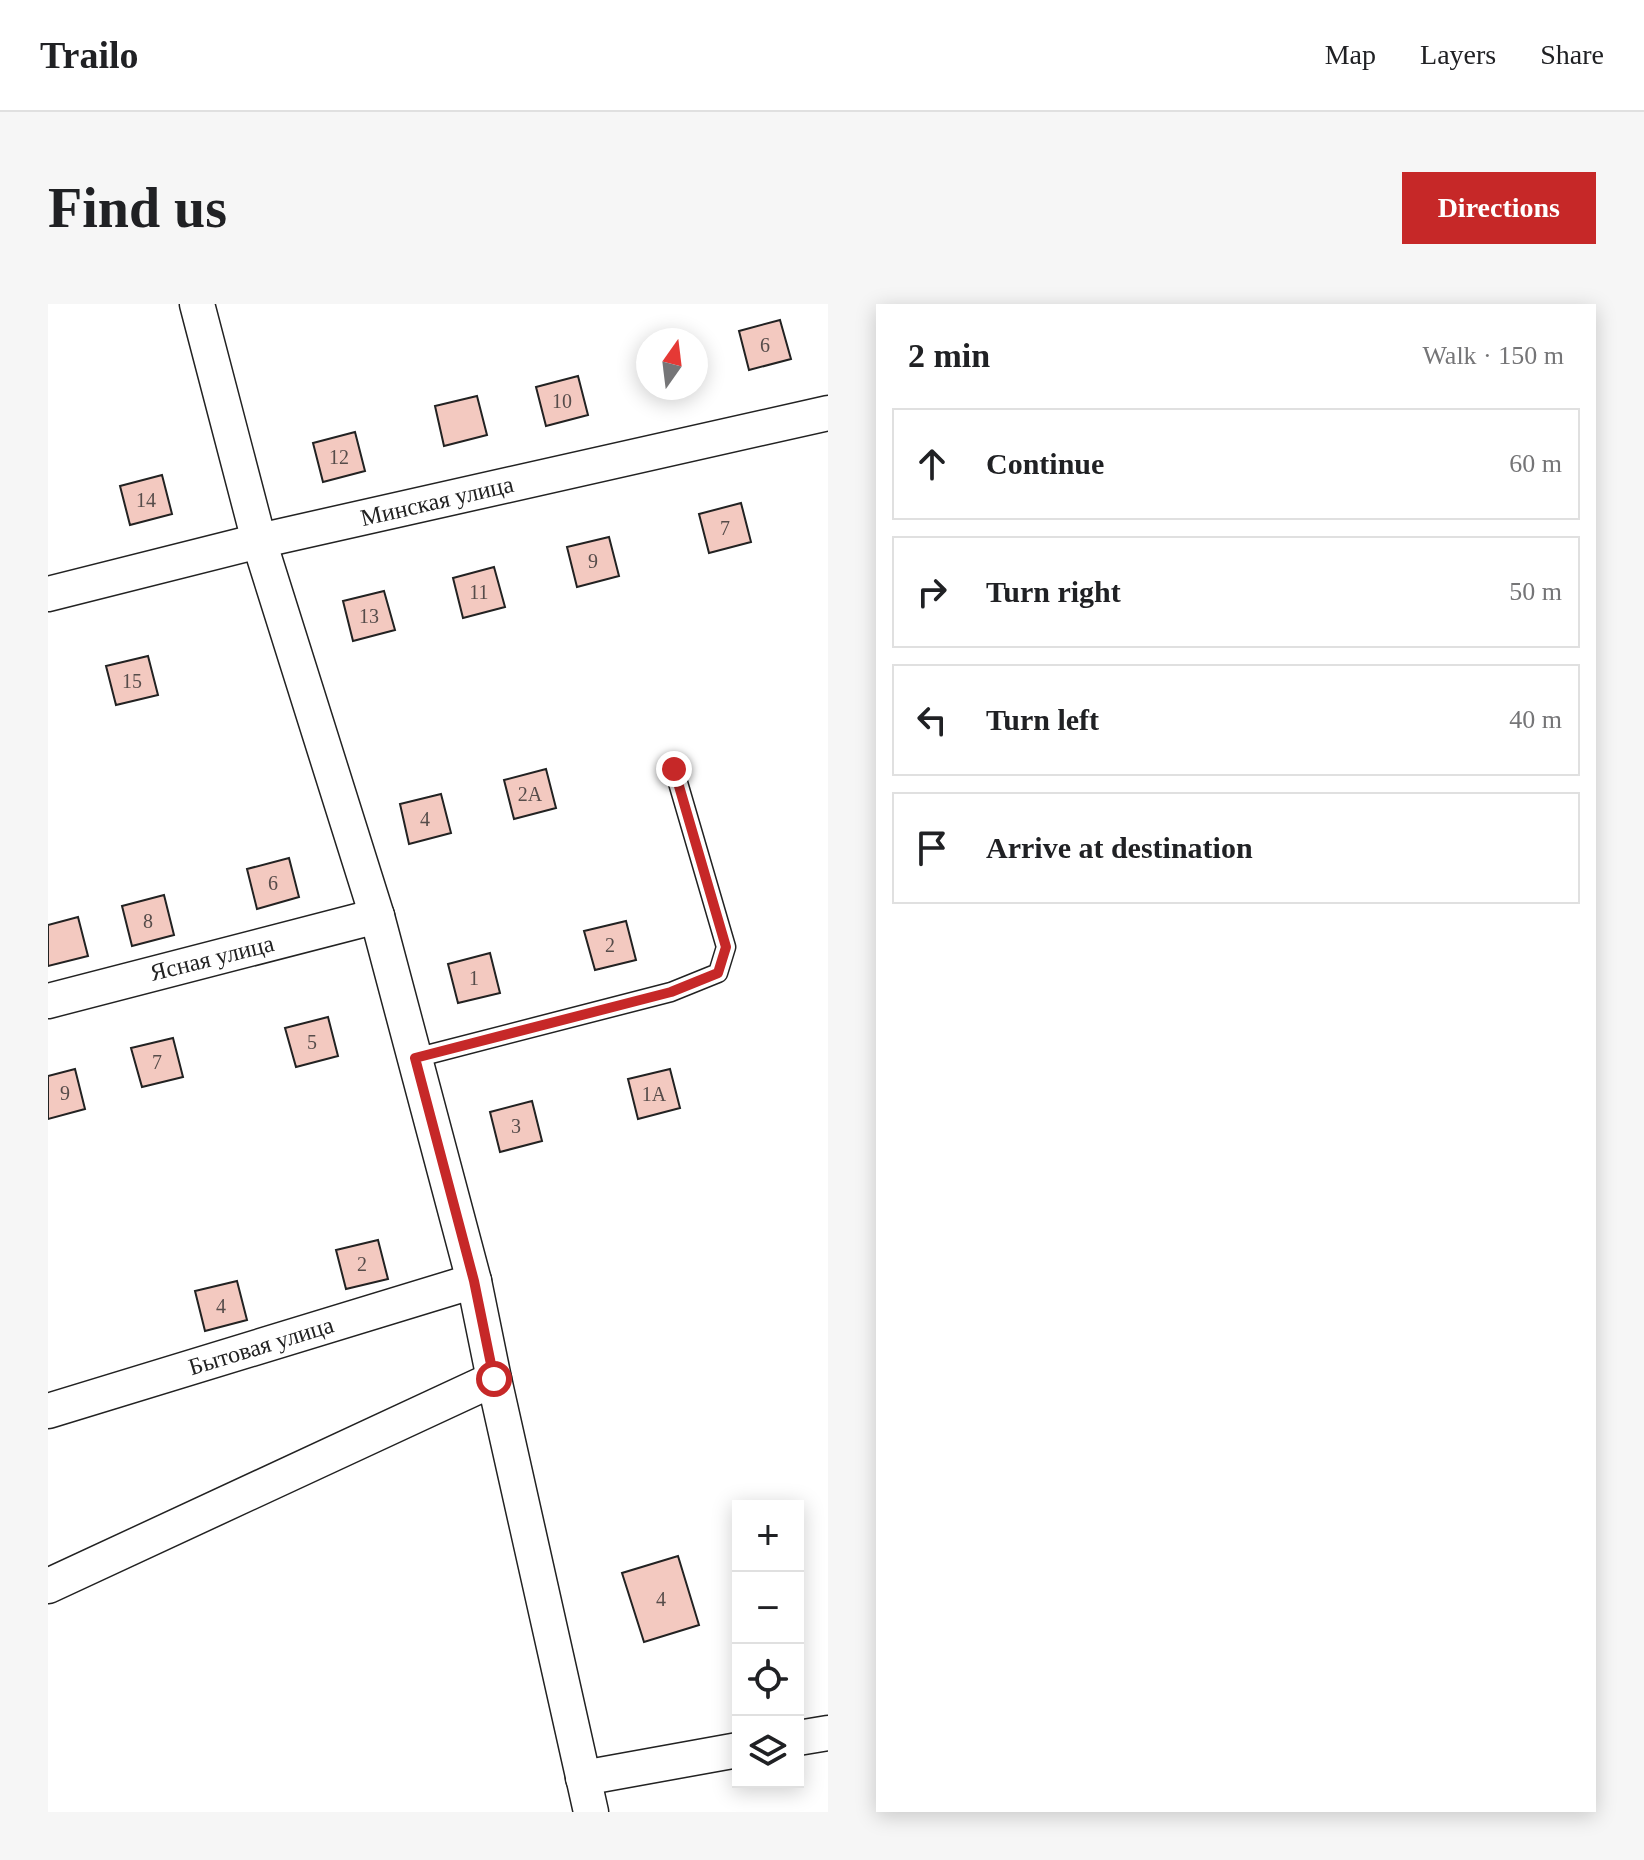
<!DOCTYPE html>
<html lang="en">
<head>
<meta charset="utf-8">
<style>
  body { margin:0; font-family:"Times New Roman",serif; background:#f6f6f6; color:#202124 }
  .controls { position:absolute; right:24px; bottom:24px; display:grid; overflow:hidden; border-radius:0px; box-shadow:0 4px 20px #0003 }
  .controls button { width:72px; height:72px; display:grid; place-items:center; padding:0; border:0; border-bottom:2px solid #e0e0e0; background:#fff; color:#202124; font:40px sans-serif }
  .compass { position:absolute; left:588px; top:24px; width:72px; height:72px; border-radius:50%; background:#fff; box-shadow:0 4px 20px #0003; rotate:14deg }
  .stop { position:absolute; width:24px; height:24px; margin:-18px; border:6px solid #c62828; border-radius:50%; background:#fff }
  .stop.end { background:#c62828; border-color:#fff; box-shadow:0 2px 8px #0008 }
  .list { margin:0; padding:0; list-style:none }
  h2 { display:flex; justify-content:space-between; align-items:center; height:104px; margin:0; padding:0 32px; font-size:34px }
  h2 small { font-size:26px; font-weight:400; color:#757577 }
  .list li { display:grid; grid-template-columns:52px 1fr auto; gap:24px; align-items:center; box-sizing:border-box; height:112px; margin:0 16px 16px; padding:0 16px; border:2px solid #e0e0e0; border-radius:0px }
  .list b { display:block; font-size:30px; white-space:nowrap }
  .list em { font-size:26px; font-style:normal; color:#757577 }
  .icon { flex:none; width:44px; height:44px; fill:none; stroke:currentColor; stroke-width:2; stroke-linecap:round; stroke-linejoin:round }
  .map { position:relative; flex:none; width:780px; height:1508px; overflow:hidden; border-radius:0px }
  header { display:flex; align-items:center; gap:48px; box-sizing:border-box; height:112px; padding:0 40px; background:#fff; border-bottom:2px solid #e0e0e0 }
  header strong { font-size:38px }
  nav { display:flex; gap:44px; margin-inline-start:auto; font-size:28px }
  .intro { display:flex; align-items:center; justify-content:space-between; box-sizing:border-box; height:192px; padding:0 48px }
  h1 { margin:0; font-size:56px }
  .button { padding:20px 36px; border-radius:0px; background:#c62828; color:#fff; font-size:28px; font-weight:700 }
  main { display:flex; gap:48px; padding:0 48px }
  aside { flex:1; background:#fff; border-radius:0px; box-shadow:0 4px 20px #0003 }
  .map>svg:first-child { display:block }
  .building { fill:#f3c9c0; stroke:#222; stroke-width:2 }
  .lines { fill:none; stroke-linecap:round; stroke-linejoin:round }
  .service-casing { stroke:#222; stroke-width:21 }
  .minor-casing { stroke:#222; stroke-width:37 }
  .service { stroke:#fff; stroke-width:18 }
  .minor { stroke:#fff; stroke-width:34 }
  .route { stroke:#c62828; stroke-width:10 }
  .labels { text-anchor:middle; dominant-baseline:central; stroke-width:6; stroke-linejoin:round; paint-order:stroke }
  .number-label { font-size:20px; fill:#564c4a }
  .street-label { font-size:24px; fill:#222; stroke:#fff }
</style>
</head>
<body>
<header>
<strong>Trailo</strong>
<nav><a>Map</a><a>Layers</a><a>Share</a></nav>
</header>
<div class="intro"><h1>Find us</h1><a class="button">Directions</a></div>
<main>
<div class="map">
<svg width="780" height="1508" viewBox="0 0 780 1508">
  <rect width="100%" height="100%" fill="#fff"/>
  <g class="building">
    <path d="M732,16L743,55L701,66L691,27Z"/>
    <path d="M530,72L540,111L498,122L488,83Z"/>
    <path d="M429,92L439,131L396,142L387,102Z"/>
    <path d="M307,128L317,167L275,178L265,139Z"/>
    <path d="M114,171L124,210L82,221L72,182Z"/>
    <path d="M693,199L703,238L661,249L651,210Z"/>
    <path d="M561,233L571,272L529,283L519,243Z"/>
    <path d="M446,263L457,303L415,314L405,274Z"/>
    <path d="M336,287L347,326L305,337L295,297Z"/>
    <path d="M100,352L110,391L68,401L58,362Z"/>
    <path d="M498,465L508,504L466,515L456,476Z"/>
    <path d="M393,490L403,529L361,540L352,500Z"/>
    <path d="M241,554L251,593L209,605L199,565Z"/>
    <path d="M116,591L126,631L84,642L74,602Z"/>
    <path d="M30,613L40,652L0,662V621Z"/>
    <path d="M578,617L588,656L547,666L536,627Z"/>
    <path d="M442,649L452,689L410,699L400,660Z"/>
    <path d="M280,713L290,752L248,763L237,724Z"/>
    <path d="M125,734L135,773L94,783L83,744Z"/>
    <path d="M27,765L37,805L0,815V772Z"/>
    <path d="M622,765L632,804L590,815L580,775Z"/>
    <path d="M484,797L494,837L452,848L442,808Z"/>
    <path d="M330,936L340,975L298,985L288,946Z"/>
    <path d="M189,977L199,1016L157,1027L147,987Z"/>
    <path d="M630,1252L651,1321L596,1338L574,1269Z"/>
  </g>
  <g class="lines">
    <g class="service-casing">
      <path id="service" d="M367,754L623,688L670,669L678,643L626,465"/>
    </g>
    <g class="minor-casing">
      <g id="minor">
        <path d="M149,0L211,237L329,612L426,977L446,1075L543,1508"/>
        <path d="M0,290L211,237L780,109"/>
        <path d="M0,697L329,612"/>
        <path d="M0,1107L426,977"/>
        <path d="M0,1282L446,1075"/>
        <path d="M750,1434L780,1429"/>
        <path d="M535,1474L690,1446"/>
      </g>
    </g>
    <use href="#service" class="service"/>
    <use href="#minor" class="minor"/>
  </g>
  <g class="lines">
    <path class="route" d="M446,1075L426,977L367,754L623,688L670,669L678,643L626,465"/>
  </g>
  <g class="labels">
    <g class="number-label">
      <text x="717" y="41">6</text>
      <text x="514" y="97">10</text>
      <text x="291" y="153">12</text>
      <text x="98" y="196">14</text>
      <text x="677" y="224">7</text>
      <text x="545" y="257">9</text>
      <text x="431" y="288">11</text>
      <text x="321" y="312">13</text>
      <text x="84" y="377">15</text>
      <text x="482" y="490">2А</text>
      <text x="377" y="515">4</text>
      <text x="225" y="579">6</text>
      <text x="100" y="617">8</text>
      <text x="562" y="641">2</text>
      <text x="426" y="674">1</text>
      <text x="264" y="738">5</text>
      <text x="109" y="758">7</text>
      <text x="17" y="789">9</text>
      <text x="606" y="790">1А</text>
      <text x="468" y="822">3</text>
      <text x="314" y="960">2</text>
      <text x="173" y="1002">4</text>
      <text x="613" y="1295">4</text>
    </g>
    <g class="street-label">
      <text transform="translate(389 197) rotate(-13)">Минская улица</text>
      <text transform="translate(164 654) rotate(-14)">Ясная улица</text>
      <text transform="translate(213 1042) rotate(-17)">Бытовая улица</text>
    </g>
  </g>
</svg>
<div class="controls">
<button>+</button>
<button>−</button>
<button><svg class="icon" aria-label="locate" viewBox="0 0 24 24"><circle cx="12" cy="12" r="6"/><path d="M12 2v4M12 18v4M2 12h4M18 12h4"/></svg></button>
<button><svg class="icon" aria-label="layers" viewBox="0 0 24 24"><path d="M12 4l9 5-9 5-9-5zM3 14l9 5 9-5"/></svg></button>
</div>
<svg class="compass" viewBox="-18 -18 36 36"><path d="M0-13l5 13h-10z" fill="#e53935"/><path d="M0 13l5-13h-10z" fill="#757577"/></svg>
<div class="stop" style="left:446px;top:1075px"></div>
<div class="stop end" style="left:626px;top:465px"></div>
</div>
<aside>
<h2>2 min<small>Walk · 150 m</small></h2>
<ul class="list">
<li><svg class="icon" aria-label="ahead" viewBox="0 0 24 24"><path d="M12 20V5M6 11l6-6 6 6"/></svg><div><b>Continue</b></div><em>60 m</em></li>
<li><svg class="icon" aria-label="right" viewBox="0 0 24 24"><path d="M7 20v-9h11M14 6l5 5-5 5"/></svg><div><b>Turn right</b></div><em>50 m</em></li>
<li><svg class="icon" aria-label="left" viewBox="0 0 24 24"><path d="M17 20v-9H6M10 6l-5 5 5 5"/></svg><div><b>Turn left</b></div><em>40 m</em></li>
<li><svg class="icon" aria-label="arrive" viewBox="0 0 24 24"><path d="M6 21V4h12l-3 4 3 4H6"/></svg><div><b>Arrive at destination</b></div></li>
</ul>
</aside>
</main>
</body>
</html>
